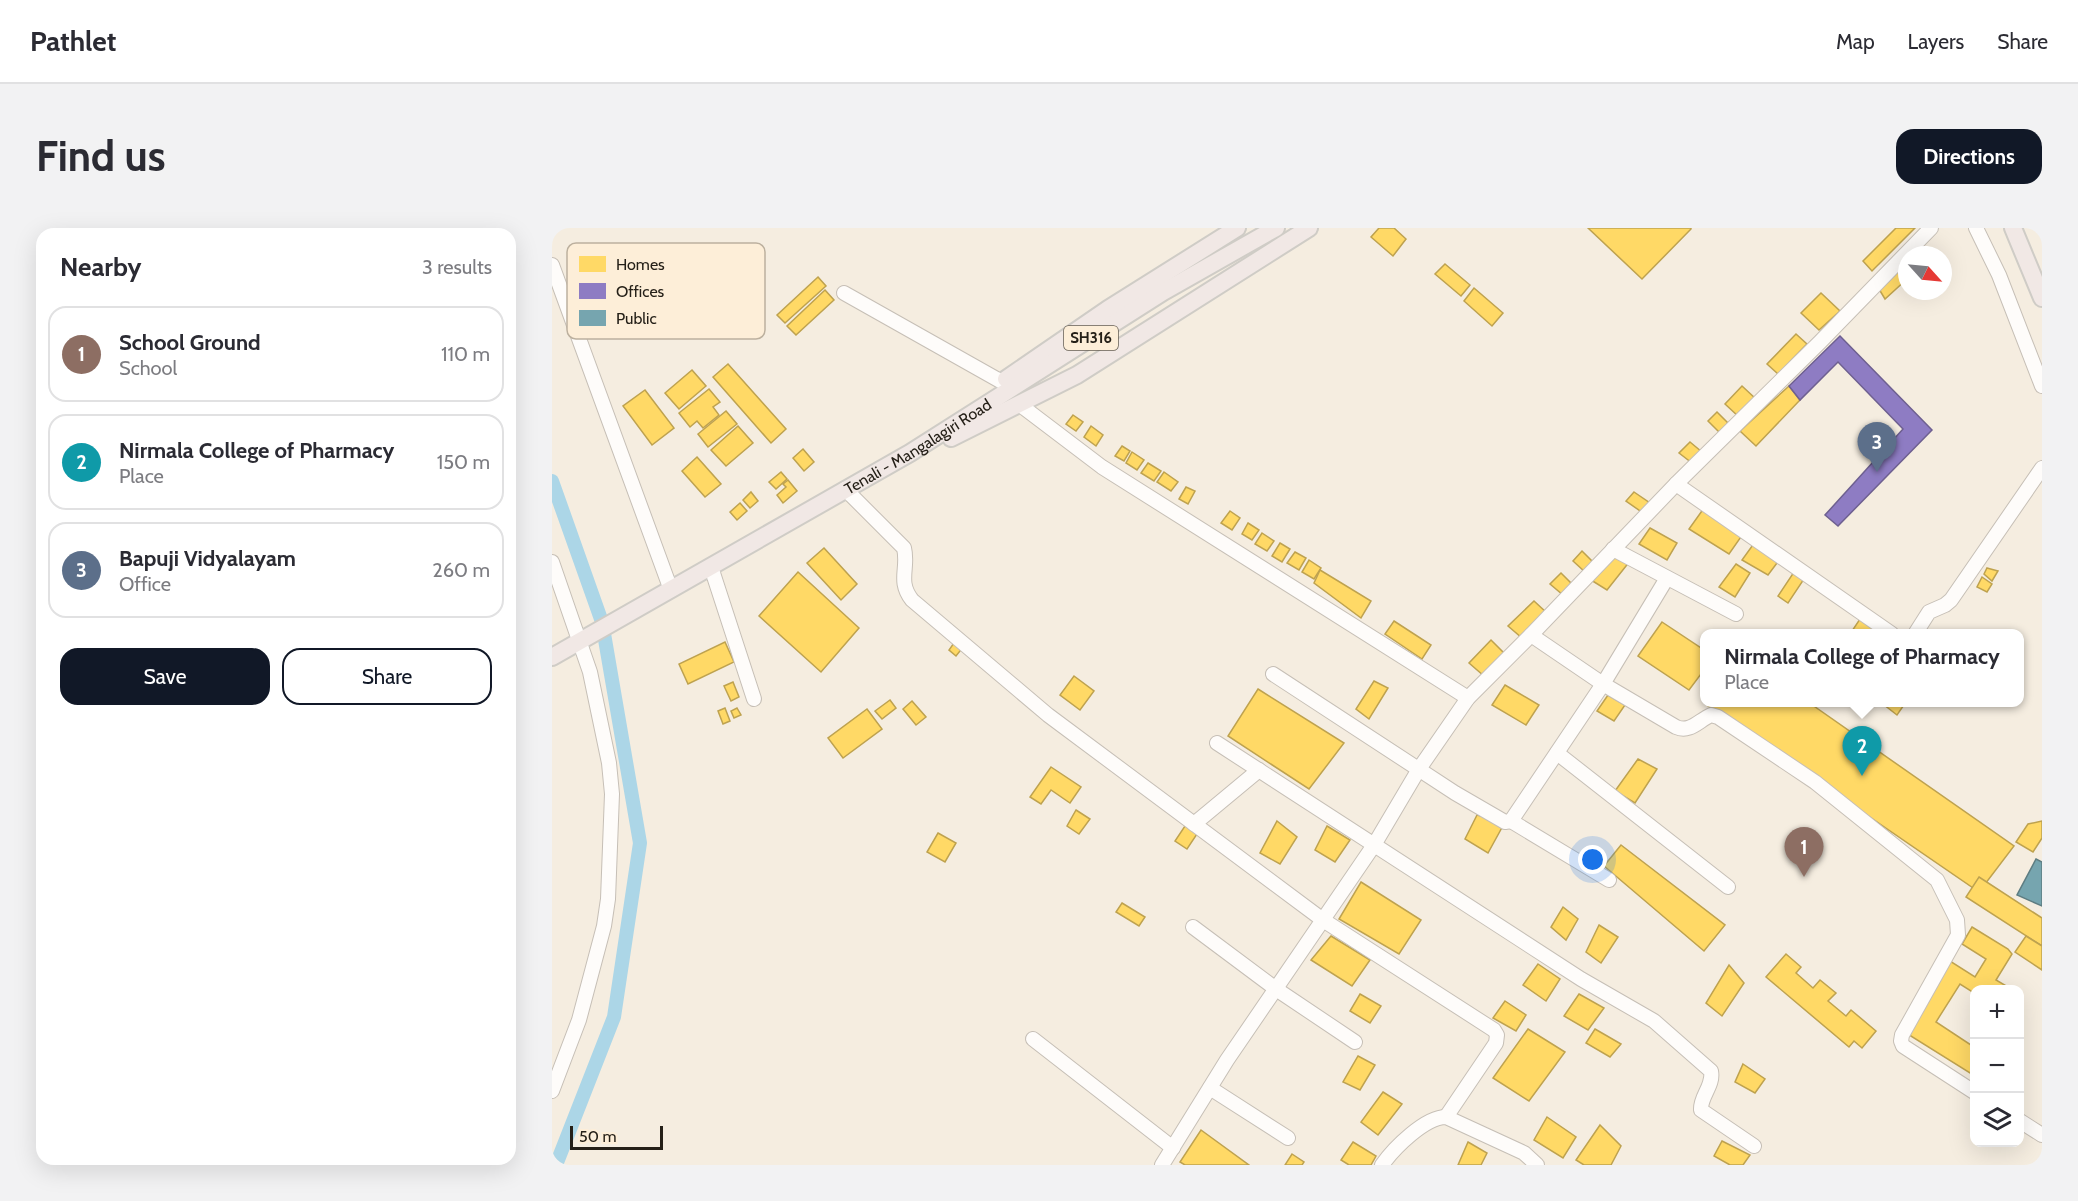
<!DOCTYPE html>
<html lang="en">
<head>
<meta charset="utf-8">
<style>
  body { margin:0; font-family:Cabin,sans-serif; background:#f2f2f3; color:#2b2b33 }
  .controls { position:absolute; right:18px; bottom:18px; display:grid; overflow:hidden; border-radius:12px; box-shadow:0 6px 24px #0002 }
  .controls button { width:54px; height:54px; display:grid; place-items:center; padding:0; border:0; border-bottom:2px solid #e1e1e2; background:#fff; color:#2b2b33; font:30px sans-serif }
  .compass { position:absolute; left:1346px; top:18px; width:54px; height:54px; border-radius:50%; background:#fff; box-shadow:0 6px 24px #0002; rotate:117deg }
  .scale { position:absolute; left:18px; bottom:15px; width:93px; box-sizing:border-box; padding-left:6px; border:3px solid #252018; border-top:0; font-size:16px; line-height:21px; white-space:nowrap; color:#252018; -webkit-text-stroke:4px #fdeed8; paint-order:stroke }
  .you { position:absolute; left:1041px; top:632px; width:21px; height:21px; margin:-15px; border:4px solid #fff; border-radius:50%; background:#1a73e8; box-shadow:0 0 0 9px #1a73e833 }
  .badge { display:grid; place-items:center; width:39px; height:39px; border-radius:50%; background:#111827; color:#fff; font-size:20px; font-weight:700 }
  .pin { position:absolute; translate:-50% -50px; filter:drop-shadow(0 2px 3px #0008) }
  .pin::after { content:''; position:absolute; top:32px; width:21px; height:18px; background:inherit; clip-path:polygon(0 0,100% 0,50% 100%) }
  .popup { position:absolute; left:1148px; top:401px; width:324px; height:78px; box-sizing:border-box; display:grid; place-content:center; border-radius:12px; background:#fff; filter:drop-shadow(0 2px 4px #0005); font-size:20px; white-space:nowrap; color:#7c7c81 }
  .popup b { font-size:22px; color:#2b2b33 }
  .popup::after { content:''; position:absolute; left:50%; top:100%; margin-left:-12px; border:12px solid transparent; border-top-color:#fff }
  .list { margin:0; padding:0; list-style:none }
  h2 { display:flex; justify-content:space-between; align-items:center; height:78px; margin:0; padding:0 24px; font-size:26px }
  h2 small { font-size:20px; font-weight:400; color:#7c7c81 }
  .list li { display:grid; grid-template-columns:39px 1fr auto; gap:18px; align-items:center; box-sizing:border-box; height:96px; margin:0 12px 12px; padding:0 12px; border:2px solid #e1e1e2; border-radius:18px }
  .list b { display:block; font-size:22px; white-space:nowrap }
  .list p { margin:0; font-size:20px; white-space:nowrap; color:#7c7c81 }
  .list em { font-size:20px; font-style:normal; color:#7c7c81 }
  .actions { display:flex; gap:12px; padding:18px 24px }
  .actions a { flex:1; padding:14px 0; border:2px solid #111827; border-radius:18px; text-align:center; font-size:21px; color:#111827 }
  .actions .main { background:#111827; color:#fff }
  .icon { flex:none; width:33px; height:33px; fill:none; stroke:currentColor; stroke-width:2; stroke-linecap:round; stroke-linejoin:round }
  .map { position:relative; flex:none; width:1490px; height:937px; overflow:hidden; border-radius:18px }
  header { display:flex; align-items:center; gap:36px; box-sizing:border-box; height:84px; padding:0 30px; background:#fff; border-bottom:2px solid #e1e1e2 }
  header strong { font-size:28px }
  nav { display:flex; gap:33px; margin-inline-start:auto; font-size:21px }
  .intro { display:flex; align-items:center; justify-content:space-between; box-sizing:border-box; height:144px; padding:0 36px }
  h1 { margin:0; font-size:42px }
  .button { padding:15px 27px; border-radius:18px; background:#111827; color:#fff; font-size:21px; font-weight:700 }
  main { display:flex; gap:36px; padding:0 36px }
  aside { flex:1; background:#fff; border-radius:18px; box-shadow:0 6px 24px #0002 }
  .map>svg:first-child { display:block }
  .homes { fill:#ffd966; stroke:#bea24f; stroke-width:1.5 }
  .offices { fill:#8e7cc3; stroke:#6e6090; stroke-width:1.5 }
  .public { fill:#76a5af; stroke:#5e7d82; stroke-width:1.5 }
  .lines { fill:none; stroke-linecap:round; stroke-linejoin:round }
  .canal { stroke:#acd6e7; stroke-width:14 }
  .minor-casing { stroke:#c6bfb6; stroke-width:16 }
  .major-casing { stroke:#cfccc6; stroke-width:20 }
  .minor { stroke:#fefcfa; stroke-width:14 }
  .major { stroke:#f1e8e5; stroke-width:16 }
  .labels { text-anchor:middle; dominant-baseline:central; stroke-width:6; stroke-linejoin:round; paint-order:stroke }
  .shield { fill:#fdeed8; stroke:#665e52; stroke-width:1.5 }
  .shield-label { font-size:15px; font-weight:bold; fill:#252018 }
  .street-label { font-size:16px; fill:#252018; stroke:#fdeed8 }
  .key { fill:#fdeed8; stroke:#bcb09e; stroke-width:1.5 }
  .key-label { font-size:16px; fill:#252018 }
</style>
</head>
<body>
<header>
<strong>Pathlet</strong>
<nav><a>Map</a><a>Layers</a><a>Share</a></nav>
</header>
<div class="intro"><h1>Find us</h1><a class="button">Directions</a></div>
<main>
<aside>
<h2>Nearby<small>3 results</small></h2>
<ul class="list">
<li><span class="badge" style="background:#8d6e63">1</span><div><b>School Ground</b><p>School</p></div><em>110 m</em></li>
<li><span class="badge" style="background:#0f9aa8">2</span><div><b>Nirmala College of Pharmacy</b><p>Place</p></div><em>150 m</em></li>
<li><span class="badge" style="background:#5c6f8a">3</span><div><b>Bapuji Vidyalayam</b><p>Office</p></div><em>260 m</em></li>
</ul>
<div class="actions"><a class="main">Save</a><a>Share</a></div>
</aside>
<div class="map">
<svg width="1490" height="937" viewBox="0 0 1490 937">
  <rect width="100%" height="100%" fill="#f5ede0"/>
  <g class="homes">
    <path d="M827,0H842L854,11L841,28L819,9Z"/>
    <path d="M1036,0H1139V1L1090,51Z"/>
    <path d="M1344,0H1363L1320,43L1311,33Z"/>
    <path d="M1355,31V51L1333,71L1327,61Z"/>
    <path d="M893,36L918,57L909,68L883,46Z"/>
    <path d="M266,49L274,58L233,95L225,87Z"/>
    <path d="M922,60L951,85L940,98L912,73Z"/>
    <path d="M273,62L282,72L244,107L235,98Z"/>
    <path d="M1269,65L1288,83L1267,102L1249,85Z"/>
    <path d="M1244,106L1255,116L1226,146L1215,136Z"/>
    <path d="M176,136L234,201L219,215L161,149Z"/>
    <path d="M140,142L154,158L127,181L113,165Z"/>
    <path d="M1190,158L1204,171L1187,189L1173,176Z"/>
    <path d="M1237,158L1248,172L1204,218L1188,203Z"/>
    <path d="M157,161L168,174L161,179L167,187L151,200L145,193L138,199L127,185Z"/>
    <path d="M93,162L122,200L100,217L71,178Z"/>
    <path d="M174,183L185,196L156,219L146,206Z"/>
    <path d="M1165,184L1177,196L1168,205L1156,193Z"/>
    <path d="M521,187L531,194L524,203L514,196Z"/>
    <path d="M186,198L201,215L174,238L159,222Z"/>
    <path d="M539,198L551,207L544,218L532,209Z"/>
    <path d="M1138,214L1150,224L1140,235L1127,225Z"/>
    <path d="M570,218L578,223L572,233L563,228Z"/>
    <path d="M251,221L262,234L252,243L241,230Z"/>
    <path d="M580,224L592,232L585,242L574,235Z"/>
    <path d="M145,229L169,256L153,269L130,243Z"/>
    <path d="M596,235L609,243L602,253L589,245Z"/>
    <path d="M229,244L235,251L224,261L217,254Z"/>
    <path d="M612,244L626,254L619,263L605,254Z"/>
    <path d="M236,252L245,263L231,275L225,267L234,259L231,256Z"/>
    <path d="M634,259L643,263L636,276L627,271Z"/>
    <path d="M199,264L206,273L198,280L191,272Z"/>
    <path d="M1082,264L1098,275L1091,285L1074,273Z"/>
    <path d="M188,275L195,283L185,292L178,284Z"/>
    <path d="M1152,280L1191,306L1177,326L1137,301Z"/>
    <path d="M678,283L688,290L680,302L669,295Z"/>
    <path d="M696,295L707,302L700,312L690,306Z"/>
    <path d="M1098,300L1125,315L1115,332L1087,316Z"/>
    <path d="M710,305L722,313L715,323L703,316Z"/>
    <path d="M1203,314L1228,331L1216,347L1190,332Z"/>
    <path d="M728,315L738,321L730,334L720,328Z"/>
    <path d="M272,320L305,356L289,372L255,335Z"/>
    <path d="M1030,323L1042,335L1033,344L1021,333Z"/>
    <path d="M743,324L754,330L747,342L735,335Z"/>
    <path d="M1063,325L1078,333L1055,362L1039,352Z"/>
    <path d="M757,332L769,340L762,351L750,344Z"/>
    <path d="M1184,336L1198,345L1183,369L1167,359Z"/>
    <path d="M1435,340L1446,343L1440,353L1432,346Z"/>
    <path d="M1244,341L1254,348L1236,375L1226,368Z"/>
    <path d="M768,342L819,373L809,390L762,355Z"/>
    <path d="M246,344L307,400L269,444L207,388Z"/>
    <path d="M1009,345L1021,357L1011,367L998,356Z"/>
    <path d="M1430,349L1440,356L1435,364L1425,359Z"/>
    <path d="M982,373L995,385L970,410L956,398Z"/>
    <path d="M1310,388L1334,406H1298Z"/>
    <path d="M842,393L879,417L870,431L833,406Z"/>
    <path d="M1110,394L1152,422V442L1137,462L1086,428Z"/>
    <path d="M404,412L412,418L404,428L397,422Z"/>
    <path d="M939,412L954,427L932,448L917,435Z"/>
    <path d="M173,414L182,434L136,456L127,436Z"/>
    <path d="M522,448L542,463L528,482L508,467Z"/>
    <path d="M822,453L836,460L817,491L804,481Z"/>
    <path d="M181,454L187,469L179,473L172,458Z"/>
    <path d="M953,457L987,477L974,497L940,477Z"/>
    <path d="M706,461L792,515L757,561L676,508Z"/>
    <path d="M1056,467L1073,477L1062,493L1045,483Z"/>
    <path d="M338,472L344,480L330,491L323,483Z"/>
    <path d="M360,473L374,489L364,497L351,481Z"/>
    <path d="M1158,474H1256L1462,618L1427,664L1156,478Z"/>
    <path d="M1332,474H1354L1345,487L1331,476Z"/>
    <path d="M173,480L178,493L171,496L166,483Z"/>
    <path d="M185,480L189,487L182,490L179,483Z"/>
    <path d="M315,481L330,501L291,530L276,510Z"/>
    <path d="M1086,531L1105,541L1083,575L1063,563Z"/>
    <path d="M499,539L529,559L518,575L499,562L489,576L478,569Z"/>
    <path d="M524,582L538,591L527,606L515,598Z"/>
    <path d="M925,587L953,594L936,625L913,611Z"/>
    <path d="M725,593L745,609L728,636L708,625Z"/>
    <path d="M1490,593V610L1481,624L1464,614L1476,596Z"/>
    <path d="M635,595L647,603L635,621L623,613Z"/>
    <path d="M775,598L798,612L783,634L763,622Z"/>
    <path d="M386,605L404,615L393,634L375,624Z"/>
    <path d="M1069,617L1173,697L1152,723L1052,638Z"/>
    <path d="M1427,649L1490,690V718L1414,669Z"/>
    <path d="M809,654L869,692L847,726L787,691Z"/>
    <path d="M570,675L593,689L587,698L564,684Z"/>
    <path d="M1011,679L1026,691L1014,712L999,699Z"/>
    <path d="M1047,697L1066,709L1049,735L1034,724Z"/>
    <path d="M1420,699L1456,721L1460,726L1444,752L1456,759L1454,762H1422V765L1408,756L1384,794L1422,819V838L1418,845L1354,805L1398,733L1423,749L1434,731L1410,716Z"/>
    <path d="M779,708L818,732L800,758L759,732Z"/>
    <path d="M1474,708L1490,718V742L1463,724Z"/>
    <path d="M1234,726L1249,739L1244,745L1261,760L1268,752L1284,765L1276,773L1294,788L1299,782L1324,803L1310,820L1302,813L1297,819L1214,749Z"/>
    <path d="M986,736L1008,751L994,773L971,757Z"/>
    <path d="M1177,737L1192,755L1170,788L1154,775Z"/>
    <path d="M808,766L829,778L818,795L798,783Z"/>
    <path d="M1027,766L1052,780L1036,802L1012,788Z"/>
    <path d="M953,773L974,787L964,803L941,790Z"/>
    <path d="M976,801L1013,824L977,873L941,850Z"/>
    <path d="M1043,801L1069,816L1058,829L1034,815Z"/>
    <path d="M806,828L823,837L808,862L791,854Z"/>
    <path d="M1191,836L1213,851L1203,865L1183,854Z"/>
    <path d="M831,864L850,876L826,907L809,894Z"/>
    <path d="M995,889L1024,909L1011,930L982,912Z"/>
    <path d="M1048,897L1069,918L1059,937H1032L1024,932Z"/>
    <path d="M649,902L697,937H633L628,934Z"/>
    <path d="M1170,913L1198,927L1191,937H1178L1162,928Z"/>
    <path d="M801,914L824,928L819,937H797L789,932Z"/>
    <path d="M916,914L935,925L929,937H906Z"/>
    <path d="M740,926L752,934L750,937H733Z"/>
  </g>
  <path class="offices" d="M1288,108L1380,202L1286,298L1273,287L1351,201L1286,134L1248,172L1237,158Z"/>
  <path class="public" d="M1484,631L1490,634V678L1465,667Z"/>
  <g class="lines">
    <path class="canal" d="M0,253L50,394L88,615L62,789L4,937"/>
    <g class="minor-casing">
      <g id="minor">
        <path d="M1424,0L1447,47L1490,158"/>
        <path d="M0,37L119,362"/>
        <path d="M292,65L450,154"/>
        <path d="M467,176L550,239L916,470"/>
        <path d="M1124,256L1340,406"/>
        <path d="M293,261L352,320C357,340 345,353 360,372L496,487L771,692L942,802L945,807L944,815L894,889"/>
        <path d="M1061,321L1184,386"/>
        <path d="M0,334L38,444L57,535L60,566L56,671L52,698L27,792L0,863"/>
        <path d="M159,339L202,471"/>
        <path d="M1363,406L1377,384L1393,377L1399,372L1490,240"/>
        <path d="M979,407L1051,456L1124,499C1138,505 1146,493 1159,487L1166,489L1263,554L1385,652L1405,692L1406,707L1350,807L1349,813L1351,818L1422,864"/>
        <path d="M721,446L903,565L953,594L959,593L1051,456L1115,350"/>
        <path d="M665,515L1029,751L1102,793L1159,843C1162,858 1148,868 1149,882L1202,918"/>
        <path d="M1005,525L1176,659"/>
        <path d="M959,593L1057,652"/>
        <path d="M642,596L707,542"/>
        <path d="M641,699L724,761L803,814"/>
        <path d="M481,811L621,920"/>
        <path d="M658,860L736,910"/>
        <path d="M1468,893L1490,907"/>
        <path d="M610,937L675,832L822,617L867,541L916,470L979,407L1124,256L1268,114L1379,0"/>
        <path d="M830,937C842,920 873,889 894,889L972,925L985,937"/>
      </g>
    </g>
    <g class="major-casing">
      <g id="major">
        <path d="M1461,0L1490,70"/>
        <path d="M454,151L556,81L685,0"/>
        <path d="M399,210L525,147L757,0"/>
        <path id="s1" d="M0,429L358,225L611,64L724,0"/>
      </g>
    </g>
    <use href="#minor" class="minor"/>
    <use href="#major" class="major"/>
  </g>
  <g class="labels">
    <rect class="shield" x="512" y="98" width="54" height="24" rx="4.5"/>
    <g class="shield-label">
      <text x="539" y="110">SH316</text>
    </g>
    <g class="street-label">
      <text stroke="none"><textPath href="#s1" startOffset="422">Tenali - Mangalagiri Road</textPath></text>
    </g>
  </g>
  <rect x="15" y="15" width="198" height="96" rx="9" class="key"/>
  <rect x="27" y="28" width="27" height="16" fill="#ffd966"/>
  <rect x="27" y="55" width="27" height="16" fill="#8e7cc3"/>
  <rect x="27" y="82" width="27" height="16" fill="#76a5af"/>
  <g class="key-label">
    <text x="64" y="42">Homes</text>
    <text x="64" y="69">Offices</text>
    <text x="64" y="96">Public</text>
  </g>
</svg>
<div class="controls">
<button>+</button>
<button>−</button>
<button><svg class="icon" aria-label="layers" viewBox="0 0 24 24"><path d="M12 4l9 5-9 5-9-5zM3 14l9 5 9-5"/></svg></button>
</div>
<svg class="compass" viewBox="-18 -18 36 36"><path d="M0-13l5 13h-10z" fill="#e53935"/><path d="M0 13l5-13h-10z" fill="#7c7c81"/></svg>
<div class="scale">50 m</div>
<div class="you"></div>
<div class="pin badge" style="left:1252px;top:649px;background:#8d6e63">1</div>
<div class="pin badge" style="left:1310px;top:548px;background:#0f9aa8">2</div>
<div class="popup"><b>Nirmala College of Pharmacy</b>Place</div>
<div class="pin badge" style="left:1325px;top:244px;background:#5c6f8a">3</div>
</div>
</main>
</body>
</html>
